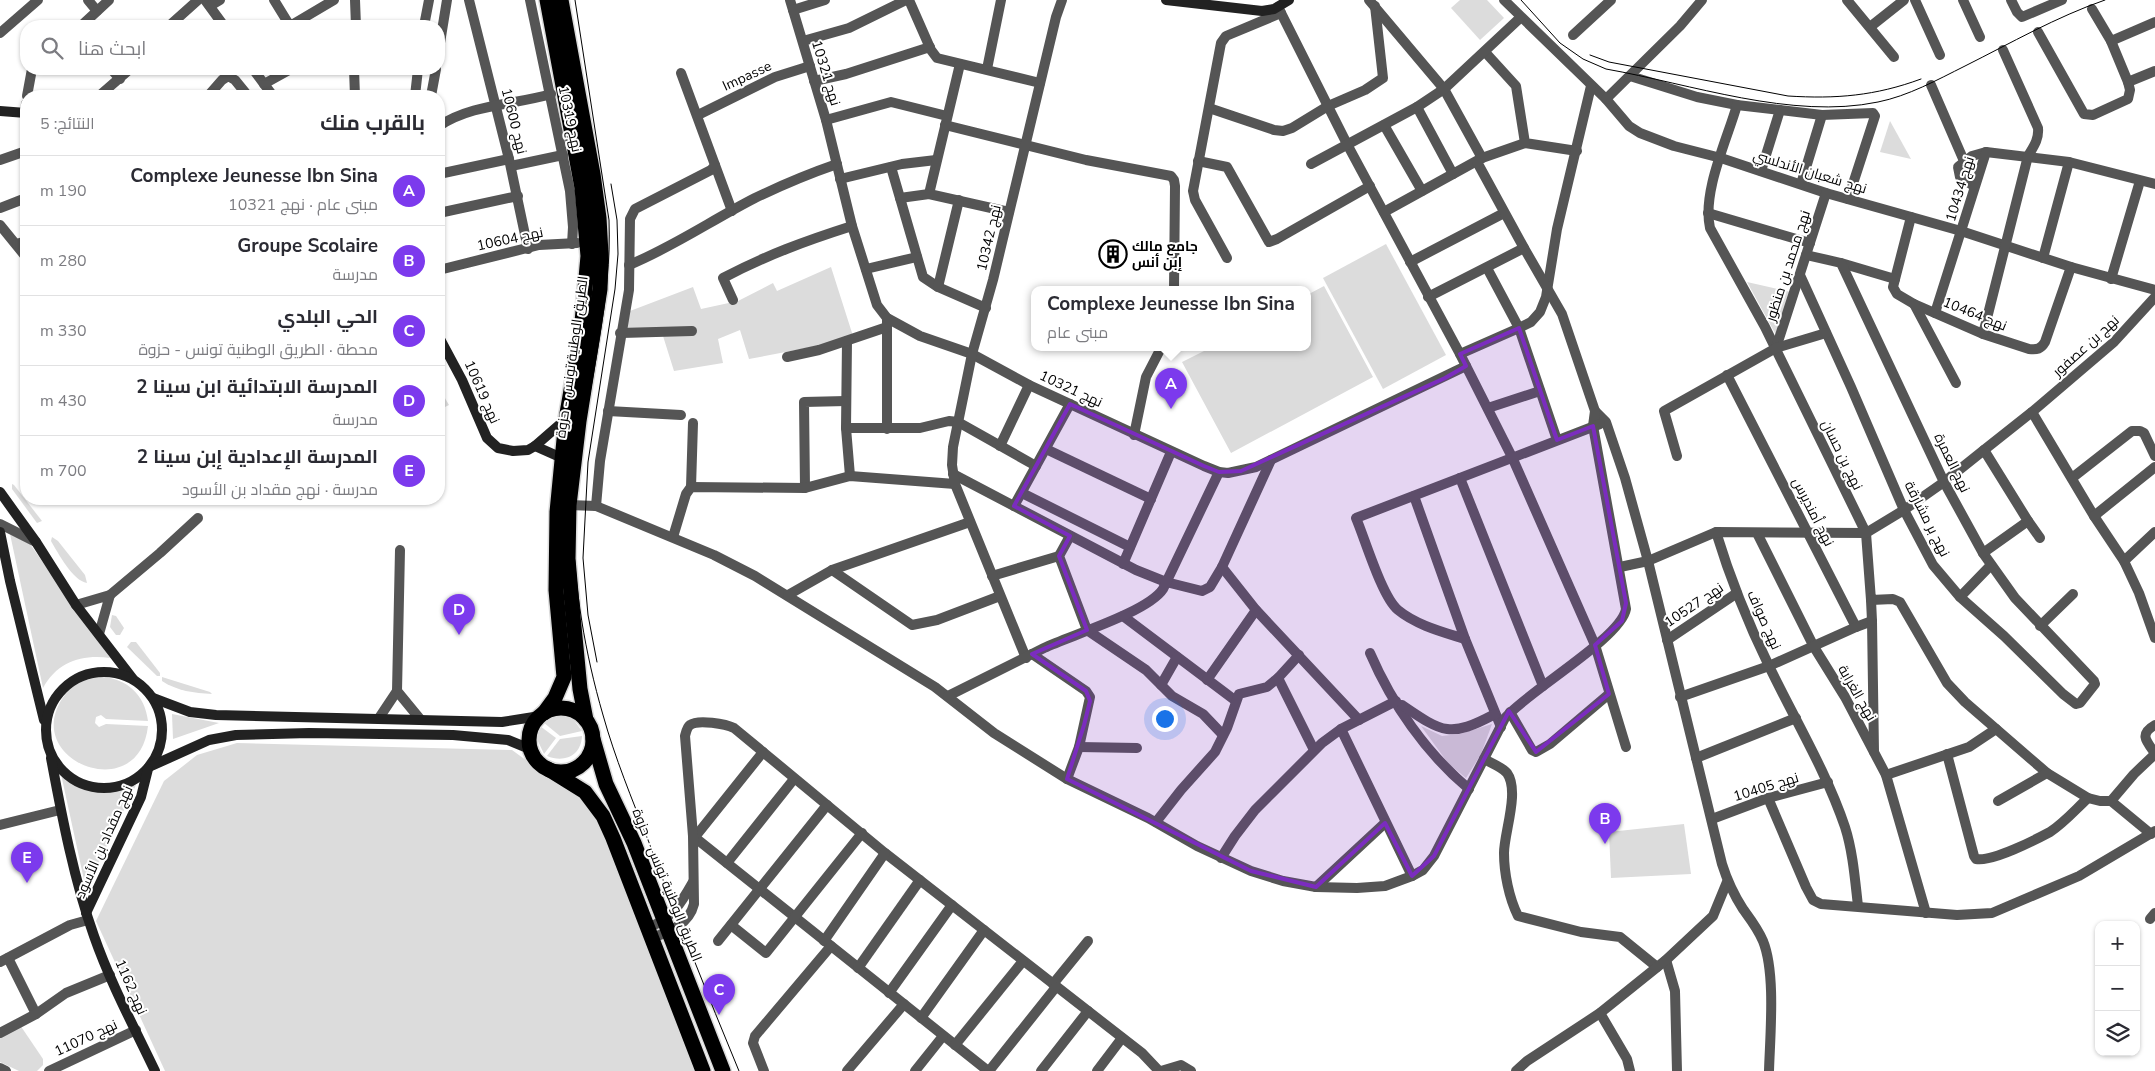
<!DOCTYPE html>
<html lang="ar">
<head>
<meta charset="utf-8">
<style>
  body { margin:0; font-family:"Nunito Sans",Cairo,sans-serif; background:#f7f7f7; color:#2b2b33; direction:rtl }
  .controls { position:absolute; right:15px; bottom:15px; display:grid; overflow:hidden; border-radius:10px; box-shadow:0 1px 4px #0004 }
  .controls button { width:45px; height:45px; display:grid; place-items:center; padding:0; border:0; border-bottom:1px solid #e1e1e2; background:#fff; color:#2b2b33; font:25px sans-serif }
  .you { position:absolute; left:1164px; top:718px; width:18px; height:18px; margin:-12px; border:4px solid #fff; border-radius:50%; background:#1a73e8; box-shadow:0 0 0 8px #1a73e833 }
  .badge { display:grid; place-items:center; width:32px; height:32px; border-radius:50%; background:#7c3aed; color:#fff; font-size:16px; font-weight:700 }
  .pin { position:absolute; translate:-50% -41px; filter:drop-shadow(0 1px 2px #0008) }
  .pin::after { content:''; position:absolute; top:26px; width:18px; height:15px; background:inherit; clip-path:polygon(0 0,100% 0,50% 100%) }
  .popup { position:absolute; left:1031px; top:286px; width:280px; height:65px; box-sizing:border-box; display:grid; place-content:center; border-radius:10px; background:#fff; filter:drop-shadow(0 1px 4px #0005); font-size:16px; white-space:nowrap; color:#7c7c81 }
  .popup b { font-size:19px; color:#2b2b33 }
  .popup::after { content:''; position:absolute; left:50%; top:100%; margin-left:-10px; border:10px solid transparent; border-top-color:#fff }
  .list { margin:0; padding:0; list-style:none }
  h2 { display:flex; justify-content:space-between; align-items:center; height:65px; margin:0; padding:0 20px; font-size:21px }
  h2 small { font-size:16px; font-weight:400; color:#7c7c81 }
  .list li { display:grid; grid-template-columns:32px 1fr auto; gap:15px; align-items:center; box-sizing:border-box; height:70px; padding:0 20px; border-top:1px solid #e1e1e2 }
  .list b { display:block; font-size:19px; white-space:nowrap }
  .list p { margin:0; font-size:16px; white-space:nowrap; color:#7c7c81 }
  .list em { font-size:16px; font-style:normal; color:#7c7c81 }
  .icon { flex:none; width:28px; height:28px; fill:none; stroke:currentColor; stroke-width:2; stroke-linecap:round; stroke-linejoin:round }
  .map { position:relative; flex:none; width:2155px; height:1071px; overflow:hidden; direction:ltr }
  .search { position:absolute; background:#fff; box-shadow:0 1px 4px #0004; left:20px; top:20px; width:425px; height:55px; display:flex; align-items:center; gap:12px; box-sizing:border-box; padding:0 18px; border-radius:20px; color:#7c7c81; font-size:19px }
  .panel { position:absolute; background:#fff; box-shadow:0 1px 4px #0004; left:20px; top:90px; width:425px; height:415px; border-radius:20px; direction:rtl }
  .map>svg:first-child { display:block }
  .green { fill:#dcdcdc }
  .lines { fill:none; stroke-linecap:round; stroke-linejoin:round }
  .highway-casing { stroke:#dbdbdb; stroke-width:18 }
  .street { stroke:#555; stroke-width:10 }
  .secondary { stroke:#222; stroke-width:10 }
  .highway { stroke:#000; stroke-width:15 }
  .tram { stroke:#000; stroke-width:1 }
  .marked { fill:#7b2cbf; fill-opacity:0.2; stroke:#7b2cbf; stroke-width:4; stroke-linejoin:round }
  .labels { text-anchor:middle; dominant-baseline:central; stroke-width:4; stroke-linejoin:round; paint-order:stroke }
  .street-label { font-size:14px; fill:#000; stroke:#fff }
  .poi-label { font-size:14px; font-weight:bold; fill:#000; stroke:#fff; text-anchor:start }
</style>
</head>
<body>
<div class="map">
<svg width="2155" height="1071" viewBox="0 0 2155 1071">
  <rect width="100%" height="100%" fill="#fff"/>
  <g class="green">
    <path d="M1460,0H1487L1504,18L1480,40L1451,8Z"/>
    <path d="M1890,121L1911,159L1880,152Z"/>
    <path d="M1386,244L1446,355L1383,389L1323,278Z"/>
    <path d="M831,267L853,336L817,346L749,359L740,330L718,339L723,363L674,371L663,336L625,338L630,311L693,287L701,309L738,301L773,283L777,291Z"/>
    <path d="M1747,282L1791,292L1776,335Z"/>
    <path d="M1324,286L1373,377L1231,453L1182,362L1210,348H1307V295Z"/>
    <path d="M439,388L449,405L439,410Z"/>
    <path d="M12,484L14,485L42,521L37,523L12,489Z"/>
    <path d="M10,534L30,544L110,658C82,654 57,662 43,688Z"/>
    <path d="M52,537L58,541L85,575L87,583C73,581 58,553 51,541Z"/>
    <path d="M112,615L116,616L124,628L120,635H116L110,627Z"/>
    <path d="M131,642H136L160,673V676H157L127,647Z"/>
    <path d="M101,677C127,678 145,695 148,721L106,719L101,715L96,717L95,723L99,727L106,724L148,726C139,807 22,761 62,699C71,685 85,678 101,677Z"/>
    <path d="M162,677L210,692L212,694C194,693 177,691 162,681Z"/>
    <path d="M172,714L219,723L173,739Z"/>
    <path d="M562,715L573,719L582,731L560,736L543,722L553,716Z"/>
    <path d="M1492,724L1481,754L1466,778L1448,763L1421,726L1442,736L1460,734Z"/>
    <path d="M540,726L556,738L544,754L537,739Z"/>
    <path d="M582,736C581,756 564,763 547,756L560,739Z"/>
    <path d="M237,743L512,750L592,808L603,827L695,1071H165L96,921L164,781L197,755Z"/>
    <path d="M61,774C84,792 109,796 136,785L86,889Z"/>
    <path d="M1684,824L1691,874L1611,878L1609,832Z"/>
    <path d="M20,1025L43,1059V1065L37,1071H19L0,1062V1036Z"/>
  </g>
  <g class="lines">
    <g class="highway-casing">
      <g id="highway">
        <path d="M561,0L593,174L599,218L601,254L600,289L579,421L569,505L568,559L573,616L580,689L586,720"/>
        <circle cx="561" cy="740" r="32"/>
        <path d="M544,713L555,698L564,677L556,590L557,512L566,419L581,333L588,256L582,188L547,0"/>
        <path d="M593,739L606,784L634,843L723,1071"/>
        <path d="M548,769L585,792L603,816L613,838L703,1071"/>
      </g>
    </g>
    <g class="street">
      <path d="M88,0L97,11"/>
      <path d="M205,0L224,26"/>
      <path d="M274,0L290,26L334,0"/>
      <path d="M355,0L356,26"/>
      <path d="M469,0L509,159L528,249"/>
      <path d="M530,0L570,191L573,227L572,244"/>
      <path d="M790,0L826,120L852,226L877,305L887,318L920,336L972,354L1029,385L1204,466L1219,472L1228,473L1256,467L1466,366"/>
      <path d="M909,0L931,50L937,58L1040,83"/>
      <path d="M1369,0L1444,89L1482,158"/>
      <path d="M1504,0L1606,99L1629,126L1640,133L1674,146L1721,158L1826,193L1961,231L2071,267L2155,290"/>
      <path d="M1847,0L1894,57"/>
      <path d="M1915,0L1940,55"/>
      <path d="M1963,0L1980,37"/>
      <path d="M2011,0L2017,12L2022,17L2062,0"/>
      <path d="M210,6L220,0"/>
      <path d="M1278,7L1347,144L1460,354L1512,457L1595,645L1626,747"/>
      <path d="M2092,9L2111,41L2128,82L2155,71"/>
      <path d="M793,10L825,0"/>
      <path d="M81,26L109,0"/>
      <path d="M169,26L198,0"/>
      <path d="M424,26L429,0"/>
      <path d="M1870,27L1904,0"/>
      <path d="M2038,32L2084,114L2093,115L2128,99L2130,90L2128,82"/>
      <path d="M0,33L38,0"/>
      <path d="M1573,35L1611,0"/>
      <path d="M803,41L849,28L906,0"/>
      <path d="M2111,41L2155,22"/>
      <path d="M439,49L447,0"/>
      <path d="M1485,52L1516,86L1525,143L1577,151"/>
      <path d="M111,69L120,79"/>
      <path d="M253,69L273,96"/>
      <path d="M354,69L355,96"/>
      <path d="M987,69L1001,0"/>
      <path d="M1630,76L1697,97L1737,105"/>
      <path d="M814,81L846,74L930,47"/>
      <path d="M264,84L291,69"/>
      <path d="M1931,85L1964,161"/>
      <path d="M27,96L32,69"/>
      <path d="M99,96L130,69"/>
      <path d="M208,96L222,80L228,76L235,80L248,96"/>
      <path d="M415,96L418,69"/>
      <path d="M431,96L436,69"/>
      <path d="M1606,99L1680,26L1702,0"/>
      <path d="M1417,107L1453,174"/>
      <path d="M1209,108L1274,130L1283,131L1292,128L1328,106L1365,90L1383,78L1375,6"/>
      <path d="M25,113L26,104"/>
      <path d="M698,115L775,77L810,66"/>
      <path d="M826,120L891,102L947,116"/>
      <path d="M945,125L1086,160L1171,176L1174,180L1175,186L1174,290"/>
      <path d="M1384,125L1422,191"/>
      <path d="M439,126C472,104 514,105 551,94"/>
      <path d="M0,160L26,151"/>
      <path d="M1198,161L1227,167L1269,242L1277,239L1370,186"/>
      <path d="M1311,164L1417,107L1444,89L1520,18"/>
      <path d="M715,165L732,211"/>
      <path d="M511,166L563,155"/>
      <path d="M891,167L923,277L938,287L986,308"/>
      <path d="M1761,171L1780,110"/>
      <path d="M439,174L509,159"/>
      <path d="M840,179L902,164L936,160"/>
      <path d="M1801,184L1822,115"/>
      <path d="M1974,186L1960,177L1958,167L1972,156L1986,152"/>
      <path d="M929,194L960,64"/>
      <path d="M900,198L929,194L1009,212"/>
      <path d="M1848,199L1875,116L1873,113L1822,115L1737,105C1727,140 1702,192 1710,228L1765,327L1866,533L1871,600L1893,599L1900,602L1947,683L1965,702L2047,773L2088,798L2100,801H2111L2151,834"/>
      <path d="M0,208L26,198"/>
      <path d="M1384,212L1482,158L1525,143"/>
      <path d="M439,213L518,196"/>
      <path d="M1708,213L1810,243"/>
      <path d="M1911,217L1893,287L1897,294L1914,304L1983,334L2029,349C2037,350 2041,349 2045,342L2071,267"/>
      <path d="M0,225L26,257"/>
      <path d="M17,244L26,241"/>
      <path d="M1227,258L1195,200L1193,191L1221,43L1226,36L1281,13"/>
      <path d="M2043,258L2069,162"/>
      <path d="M1410,262L1504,213"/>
      <path d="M1841,263L1895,279"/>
      <path d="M629,265C673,247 712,220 755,198C782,185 808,174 837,164"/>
      <path d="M1487,268L1519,328L1557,440"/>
      <path d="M866,269L917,257"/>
      <path d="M439,270L539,245L577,243"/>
      <path d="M1800,275L1851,387L1904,510L1933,565L1960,597L2004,636L2063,694L2076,704L2080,703L2095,684L2094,681L2015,598L1983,553L1944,482L1841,263L1806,255"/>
      <path d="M2111,279L2140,181"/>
      <path d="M938,287L959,200"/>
      <path d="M1428,297L1524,248"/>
      <path d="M733,300L723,278C767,255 805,241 852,226"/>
      <path d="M1914,304L1956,383"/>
      <path d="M1935,313L1986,152L2069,162L2155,184"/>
      <path d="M887,327V429"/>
      <path d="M620,333L692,331"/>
      <path d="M1983,334L2028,156C2034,146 2039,139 2038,128L2003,50"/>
      <path d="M847,341L846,428L850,476"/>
      <path d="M1776,348L1826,193"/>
      <path d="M1460,354L1519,328L1531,322L1540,312L1546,297L1557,229L1591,86"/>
      <path d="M787,357L819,350L887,327V318"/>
      <path d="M1727,375L1856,627L1872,621L1874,752"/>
      <path d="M1488,408L1540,391"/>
      <path d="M608,411L681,415"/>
      <path d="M1595,411L1606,422L1625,478L1648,561L1722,864C1727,880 1734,895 1743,909C1751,920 1758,929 1763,941C1776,973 1770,1036 1769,1071"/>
      <path d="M2032,412L2094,516L2124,561L2139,593L2155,638"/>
      <path d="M846,428H920L949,421L958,422L1036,466"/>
      <path d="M1134,435L1146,377L1161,348"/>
      <path d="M1000,446L1029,385"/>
      <path d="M1046,449L1151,499"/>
      <path d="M1984,450L2032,412L2114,342L2155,297"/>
      <path d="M1677,456L1664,411L1776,348L1826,333"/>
      <path d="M953,474L1136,570L1166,582L1202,591L1210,587L1222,567L1271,460"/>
      <path d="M1460,478L1543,686"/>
      <path d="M2072,478L2132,431H2140L2144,433L2155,456"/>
      <path d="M691,487L693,423"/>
      <path d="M805,488L804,402L846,401"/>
      <path d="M1022,493L1130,547"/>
      <path d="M1414,496L1465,639L1501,727"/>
      <path d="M569,505L596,506L714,555L755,576L935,687L994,733L1067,779L1148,818L1197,846L1251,871L1283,881L1316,887L1357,888L1385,886L1412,876L1423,870L1434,856L1505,718C1528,691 1621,638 1626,609L1593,426L1595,411L1562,314L1524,248L1477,162"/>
      <path d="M596,506L600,461L629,290L630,219L635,209L711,170L715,165L681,73"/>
      <path d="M1014,506L1070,404"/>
      <path d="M2094,516L2155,467"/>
      <path d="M0,524L36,542"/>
      <path d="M1716,532C1730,578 1748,623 1769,666C1795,720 1826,771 1845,827C1853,852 1855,880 1858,906"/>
      <path d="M1757,533L1814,647L1845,697L1886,775L1926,913"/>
      <path d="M1070,536L1059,556L1087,630L1146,670L1172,696L1203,714L1223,735"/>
      <path d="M673,537L686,494L691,487L805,488L850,476L955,484"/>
      <path d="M1983,553L2028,521L2040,538"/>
      <path d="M2124,561L2155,532"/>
      <path d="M1123,564L1171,452"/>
      <path d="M1222,567L1256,610L1359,720"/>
      <path d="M1620,567L1648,561L1716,532L1866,533L1904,510L1944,482L1984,450L2028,521"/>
      <path d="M832,570L912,625L937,620L1000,596"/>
      <path d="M992,576L1059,556"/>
      <path d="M110,595L160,553L198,518"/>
      <path d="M788,595L832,570L970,522"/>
      <path d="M1960,597L1991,565"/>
      <path d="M1871,600L1872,621"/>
      <path d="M76,605L110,595L99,634"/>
      <path d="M1123,616L1236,701"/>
      <path d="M2040,626L2073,594"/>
      <path d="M1465,639C1443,632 1416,625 1398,610C1382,597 1365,539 1356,518L1600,424"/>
      <path d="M1667,640L1737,593"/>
      <path d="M1370,653C1392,704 1426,753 1469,789"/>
      <path d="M1032,654L1086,691L1090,697L1079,747L1067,779"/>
      <path d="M1026,658L955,484L952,465L953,447L972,354L993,280L1056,17L1062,0"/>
      <path d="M1278,678L1314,750"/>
      <path d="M1207,680L1256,610"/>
      <path d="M1161,685L1177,657"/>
      <path d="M397,691L400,550"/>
      <path d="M948,696C980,680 1012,664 1044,648C1072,635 1148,612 1163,589L1219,472"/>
      <path d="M1680,697L1769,666L1856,627"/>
      <path d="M1402,705C1443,733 1450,738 1495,714"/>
      <path d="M1510,712L1532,750L1536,752L1550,744L1609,694"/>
      <path d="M379,718L397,691L420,719"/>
      <path d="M2155,725C2139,734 2146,741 2155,753"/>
      <path d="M1341,729L1412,876"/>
      <path d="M1079,747L1137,748"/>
      <path d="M1947,754L1974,856L1976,859C1992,862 2035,840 2050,832C2064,823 2076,809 2088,798"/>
      <path d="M1696,758L1796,718"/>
      <path d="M1484,759C1491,763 1502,767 1507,773C1520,791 1504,833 1504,853C1504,873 1509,898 1518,916L1581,932L1620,937L1657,967"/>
      <path d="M1886,775L1969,747L1996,729"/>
      <path d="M1768,798L1806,887L1813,900L1821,904L1957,915L1992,913L2079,876L2155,831"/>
      <path d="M1998,801L2047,773"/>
      <path d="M2111,801L2134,774L2155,754"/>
      <path d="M1712,819L1768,798L1828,782"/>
      <path d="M1156,822L1181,790L1215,752L1227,728L1239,694L1267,687L1278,678L1299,655"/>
      <path d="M0,825L60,810"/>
      <path d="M693,836L988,1071"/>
      <path d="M695,837L763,752"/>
      <path d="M1221,858L1235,836L1255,810L1322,743L1341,729L1396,701"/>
      <path d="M727,863L794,779"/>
      <path d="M1316,887L1385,823"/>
      <path d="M2150,919L2155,913"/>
      <path d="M731,925L766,953L862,833"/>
      <path d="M648,928C673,917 680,905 693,882"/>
      <path d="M652,938C671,931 689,924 694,904L693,836L685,736C686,732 687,727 690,725C698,719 726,724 734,728L885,853L1142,1053L1159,1071"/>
      <path d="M718,941L827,805"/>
      <path d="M824,941L885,853"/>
      <path d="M8,958L36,1014"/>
      <path d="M1666,960L1675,991L1677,1071"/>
      <path d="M0,962L70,925L88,920"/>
      <path d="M858,968L920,880"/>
      <path d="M1053,984L1088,941"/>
      <path d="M889,993L952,905"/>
      <path d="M1600,1013L1627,1059L1630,1071"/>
      <path d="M921,1018L984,930"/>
      <path d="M0,1033L36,1014L66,993L110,975"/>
      <path d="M955,1045L1023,961"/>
      <path d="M0,1068L6,1071"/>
      <path d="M49,1071L136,1030"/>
      <path d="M764,1071L753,1043L755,1036L831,946"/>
      <path d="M847,1071L904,1004"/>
      <path d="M915,1071L943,1036"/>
      <path d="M989,1071L1056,987"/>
      <path d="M1041,1071L1088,1011"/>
      <path d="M1097,1071L1122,1038"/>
      <path d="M1161,1071L1181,1065L1191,1071"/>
      <path d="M1516,1071L1527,1061L1600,1013L1666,960L1713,916L1727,882"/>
    </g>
    <g class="secondary">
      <path d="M1166,0L1262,11L1274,9L1289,0"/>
      <path d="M0,111L26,113"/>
      <path d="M439,337L462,380L487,438L498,448L513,451L528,450L535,446L566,419"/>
      <path d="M535,446L562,458"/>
      <path d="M0,492L36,542L76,605L133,679"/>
      <path d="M0,532L10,581L44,720"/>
      <circle cx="104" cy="730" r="58"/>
      <path d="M153,698L190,712L216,715L502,722L540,716"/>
      <path d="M51,758C62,817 74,880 94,936C110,982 134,1027 155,1071"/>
      <path d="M149,767L209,740L236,735L309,733L453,735L508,740L530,749"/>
      <path d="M86,913L141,797L148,769"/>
    </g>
    <use href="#highway" class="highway"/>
    <g class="tram">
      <path d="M575,0L609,220C612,300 590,378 580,457C577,479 573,501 573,523C574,588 585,653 603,715C615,758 632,799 648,840C677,918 707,994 739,1071"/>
      <path d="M1521,0L1560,43L1583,59L1606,69C1691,84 1792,120 1878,102C1908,96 1937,80 1965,66C2011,43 2056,17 2105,0"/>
      <path d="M1590,55L1609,62L1788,96C1836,99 1875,96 1921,79"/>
      <path d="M597,662L588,615L583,558L588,462L615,289L618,254L617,220L611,184"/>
    </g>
  </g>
  <path class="marked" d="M1519,328L1557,440L1593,426L1626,603L1622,621L1595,645L1609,694L1536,752L1509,711L1434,856L1412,876L1385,823L1316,887L1251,871L1067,779L1084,725L1090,701L1086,691L1032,654L1087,630L1059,556L1070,536L1014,506L1070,404L1204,466L1219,472L1241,471L1445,378L1466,366L1460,354Z"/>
  <defs>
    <g id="building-ring" transform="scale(1.4375)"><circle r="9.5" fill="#fff" stroke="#000" stroke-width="1.5"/><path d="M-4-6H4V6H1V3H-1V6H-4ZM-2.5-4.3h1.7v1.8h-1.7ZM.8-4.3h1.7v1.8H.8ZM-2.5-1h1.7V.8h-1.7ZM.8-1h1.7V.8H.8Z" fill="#000"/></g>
  </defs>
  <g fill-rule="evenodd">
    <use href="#building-ring" x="1113" y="254"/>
  </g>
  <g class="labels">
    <g class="street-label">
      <text transform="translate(826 73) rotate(73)">نهج 10321</text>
      <text transform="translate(747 76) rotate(-25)">Impasse</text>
      <text transform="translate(570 119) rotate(78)">نهج 10319</text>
      <text transform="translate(514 121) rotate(76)">نهج 10600</text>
      <text transform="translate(1810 172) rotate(17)">نهج شعبان الأندلسي</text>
      <text transform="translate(1960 189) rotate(-73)">نهج 10434</text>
      <text transform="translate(989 238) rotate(-77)">نهج 10342</text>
      <text transform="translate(510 239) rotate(-12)">نهج 10604</text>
      <text transform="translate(1788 266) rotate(-72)">نهج محمد بن منظور</text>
      <text transform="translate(1975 314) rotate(22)">نهج 10464</text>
      <text transform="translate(2086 346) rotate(-42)">نهج بن عصفور</text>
      <text transform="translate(572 357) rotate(-82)">الطريق الوطنية تونس - حزوة</text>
      <text transform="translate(1071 389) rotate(25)">نهج 10321</text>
      <text transform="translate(482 392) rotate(66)">نهج 10619</text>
      <text transform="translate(1842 455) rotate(64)">نهج بن حسان</text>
      <text transform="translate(1952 463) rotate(64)">نهج العمرة</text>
      <text transform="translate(1813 512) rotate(63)">نهج أمنديرس</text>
      <text transform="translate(1927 519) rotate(63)">نهج بر مشارقة</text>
      <text transform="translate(1694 605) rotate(-34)">نهج 10527</text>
      <text transform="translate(1764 620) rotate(66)">نهج صواف</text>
      <text transform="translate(1857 693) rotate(60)">نهج الغرابة</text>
      <text transform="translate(1766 787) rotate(-17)">نهج 10405</text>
      <text transform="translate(104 842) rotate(-66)">نهج مقداد بن الأسود</text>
      <text transform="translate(667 885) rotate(68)">الطريق الوطنية تونس - حزوة</text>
      <text transform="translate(131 987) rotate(66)">نهج 1162</text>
      <text transform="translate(86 1038) rotate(-25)">نهج 11070</text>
    </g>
    <g class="poi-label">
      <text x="1132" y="246">جامع مالك<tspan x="1132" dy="16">إبن أنس</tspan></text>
    </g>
  </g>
</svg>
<div class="controls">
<button>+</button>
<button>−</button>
<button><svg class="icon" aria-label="layers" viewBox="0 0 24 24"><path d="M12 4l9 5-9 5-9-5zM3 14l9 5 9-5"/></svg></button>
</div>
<div class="you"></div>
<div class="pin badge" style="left:1171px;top:409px">A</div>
<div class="popup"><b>Complexe Jeunesse Ibn Sina</b>مبنى عام</div>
<div class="pin badge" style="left:1605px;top:844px">B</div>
<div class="pin badge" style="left:719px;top:1015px">C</div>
<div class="pin badge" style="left:459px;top:635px">D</div>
<div class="pin badge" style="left:27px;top:883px">E</div>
<div class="search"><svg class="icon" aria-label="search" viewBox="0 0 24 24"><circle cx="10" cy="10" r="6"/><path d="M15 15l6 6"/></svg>ابحث هنا</div>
<section class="panel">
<h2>بالقرب منك<small>النتائج: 5</small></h2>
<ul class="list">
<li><span class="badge">A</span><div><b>Complexe Jeunesse Ibn Sina</b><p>مبنى عام · نهج 10321</p></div><em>190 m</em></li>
<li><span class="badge">B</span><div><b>Groupe Scolaire</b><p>مدرسة</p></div><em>280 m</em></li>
<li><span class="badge">C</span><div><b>الحي البلدي</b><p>محطة · الطريق الوطنية تونس - حزوة</p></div><em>330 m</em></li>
<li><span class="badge">D</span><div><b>المدرسة الابتدائية ابن سينا 2</b><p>مدرسة</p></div><em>430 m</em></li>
<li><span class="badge">E</span><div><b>المدرسة الإعدادية إبن سينا 2</b><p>مدرسة · نهج مقداد بن الأسود</p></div><em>700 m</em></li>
</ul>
</section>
</div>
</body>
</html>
